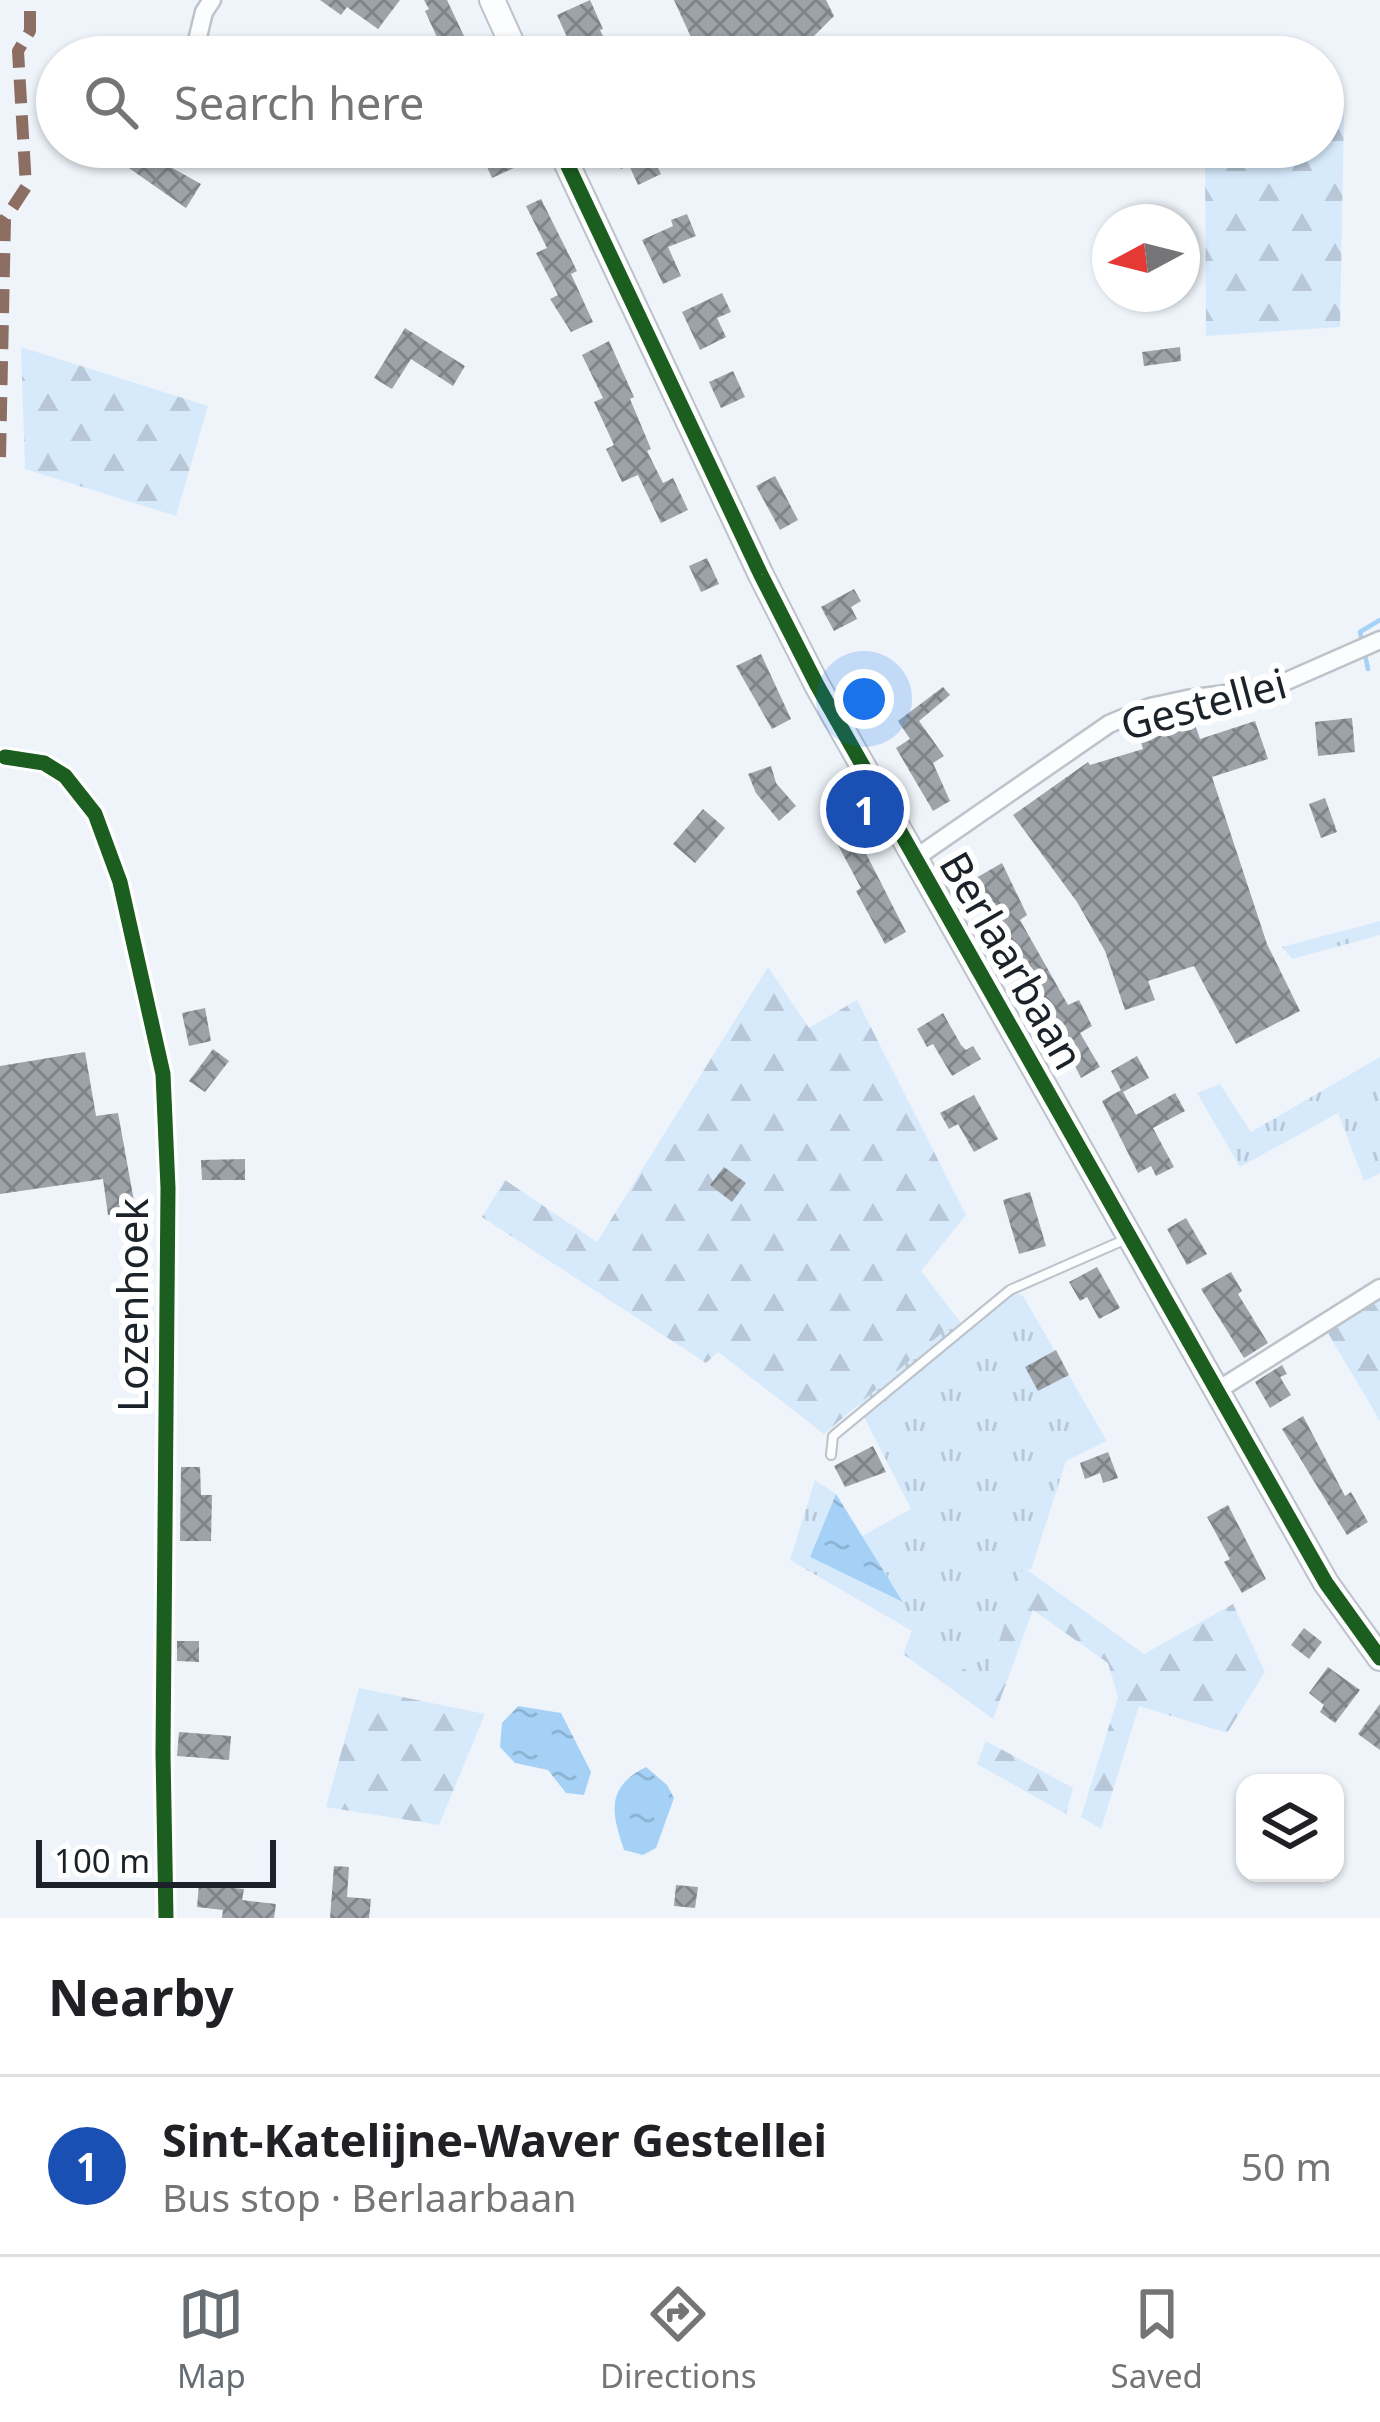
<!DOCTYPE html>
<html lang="en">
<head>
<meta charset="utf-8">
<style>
  body { margin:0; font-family:"Noto Sans",sans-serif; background:#f6f6f6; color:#202124 }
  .controls { position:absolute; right:36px; bottom:36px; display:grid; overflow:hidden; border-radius:24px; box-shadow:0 3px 9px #0004 }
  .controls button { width:108px; height:108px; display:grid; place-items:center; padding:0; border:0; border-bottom:3px solid #e0e0e0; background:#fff; color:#202124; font:60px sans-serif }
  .compass { position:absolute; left:1092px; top:204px; width:108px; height:108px; border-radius:50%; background:#fff; box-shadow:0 3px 9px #0004; rotate:263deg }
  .scale { position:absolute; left:36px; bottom:30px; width:240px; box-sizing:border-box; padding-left:12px; border:6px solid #1b2229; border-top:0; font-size:33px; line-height:42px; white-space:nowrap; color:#1b2229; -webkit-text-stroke:9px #fff; paint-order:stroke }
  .you { position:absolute; left:864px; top:699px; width:42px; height:42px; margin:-30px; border:9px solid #fff; border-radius:50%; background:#1a73e8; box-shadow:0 0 0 18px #1a73e833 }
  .badge { display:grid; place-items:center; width:78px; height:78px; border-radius:50%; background:#656c72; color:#fff; font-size:39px; font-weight:700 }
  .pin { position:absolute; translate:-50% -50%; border:6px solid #fff; box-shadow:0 3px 12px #0006 }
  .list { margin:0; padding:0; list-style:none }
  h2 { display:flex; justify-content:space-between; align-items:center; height:156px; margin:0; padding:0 48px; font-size:51px }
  h2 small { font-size:39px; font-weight:400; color:#757577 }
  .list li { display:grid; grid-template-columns:78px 1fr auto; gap:36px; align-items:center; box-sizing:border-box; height:180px; padding:0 48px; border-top:3px solid #e0e0e0 }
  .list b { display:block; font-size:45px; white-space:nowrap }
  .list p { margin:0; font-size:39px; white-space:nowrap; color:#757577 }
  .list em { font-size:39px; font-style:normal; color:#757577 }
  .icon { flex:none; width:66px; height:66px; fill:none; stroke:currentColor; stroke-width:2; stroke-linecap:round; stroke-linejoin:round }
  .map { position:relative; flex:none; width:1380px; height:1918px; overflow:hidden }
  .search { position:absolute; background:#fff; box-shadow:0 3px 9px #0004; left:36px; right:36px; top:36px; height:132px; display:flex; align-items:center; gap:30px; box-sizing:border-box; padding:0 42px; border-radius:66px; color:#757577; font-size:45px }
  .sheet { height:336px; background:#fff }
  nav { display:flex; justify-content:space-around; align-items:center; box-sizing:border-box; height:168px; border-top:3px solid #e0e0e0; background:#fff; font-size:33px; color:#757577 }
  nav a { display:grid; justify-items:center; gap:6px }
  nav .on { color:#656c72 }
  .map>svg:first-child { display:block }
  .grass { fill:url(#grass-tufts) }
  .forest { fill:url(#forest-firs) }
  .water { fill:url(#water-ripples) }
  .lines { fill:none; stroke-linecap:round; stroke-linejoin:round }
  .stream { stroke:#a5d1f6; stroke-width:4.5 }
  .building { fill:url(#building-cross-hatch) }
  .lane-casing { stroke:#bdc3c9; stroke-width:12 }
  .street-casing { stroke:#bdc3c9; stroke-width:21 }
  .secondary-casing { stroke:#bdc3c9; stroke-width:28 }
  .lane { stroke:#fcfdfe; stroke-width:8 }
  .street { stroke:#fcfdfe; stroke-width:16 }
  .secondary { stroke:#fcfdfe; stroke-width:24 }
  .quiet { stroke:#8d6e63; stroke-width:12; stroke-dasharray:24 12; stroke-linecap:butt }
  .cycleway-casing { stroke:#fff; stroke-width:22 }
  .cycleway { stroke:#1b5e20; stroke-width:15 }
  .labels { text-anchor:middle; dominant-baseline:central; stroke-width:12; stroke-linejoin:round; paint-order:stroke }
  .street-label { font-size:42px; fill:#1b2229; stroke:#fff }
</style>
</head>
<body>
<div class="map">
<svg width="1380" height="1918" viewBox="0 0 1380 1918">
  <defs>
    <pattern id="grass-tufts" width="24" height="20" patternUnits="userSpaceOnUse" patternTransform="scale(3)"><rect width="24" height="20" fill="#d7eafc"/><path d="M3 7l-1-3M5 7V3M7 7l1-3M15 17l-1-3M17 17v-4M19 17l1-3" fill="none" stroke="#b8c8d8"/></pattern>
    <pattern id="forest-firs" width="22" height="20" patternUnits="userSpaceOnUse" patternTransform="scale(3)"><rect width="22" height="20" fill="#d7eafc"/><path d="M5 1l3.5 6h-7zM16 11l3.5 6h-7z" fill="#b8c8d8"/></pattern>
    <pattern id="water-ripples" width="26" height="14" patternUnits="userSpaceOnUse" patternTransform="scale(3)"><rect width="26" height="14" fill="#a5d1f6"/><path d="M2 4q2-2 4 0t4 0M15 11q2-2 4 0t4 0" fill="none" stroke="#8db3d3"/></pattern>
    <pattern id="building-cross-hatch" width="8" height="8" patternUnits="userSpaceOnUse" patternTransform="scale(3)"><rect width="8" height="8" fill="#9da3a8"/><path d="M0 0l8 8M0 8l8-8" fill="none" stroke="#7f8489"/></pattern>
  </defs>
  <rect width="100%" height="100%" fill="#eef4fa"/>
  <g class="grass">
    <path d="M1380,921V935L1292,959L1282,947Z"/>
    <path d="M1380,1057V1173L1364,1181L1338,1113L1240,1167L1197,1093L1220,1084L1251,1132Z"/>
    <path d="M1010,1290L1023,1296L1107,1441L1066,1461L1031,1570L1023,1568L985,1685L912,1631L790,1560L815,1480L836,1494L810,1557L902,1600L862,1536L911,1509L858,1405L958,1319L964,1327Z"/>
  </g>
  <g class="forest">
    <path d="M1323,114L1344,115L1340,327L1206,336L1205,147H1323Z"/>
    <path d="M21,347L208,406L176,516L25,469Z"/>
    <path d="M768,967L809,1028L857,1000L966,1215L921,1271L958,1319L824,1434L718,1352L706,1363L482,1217L505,1180L597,1242Z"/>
    <path d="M1380,1294V1421L1325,1328Z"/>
    <path d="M1023,1567L1144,1654L1233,1604L1265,1672L1227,1733L1139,1706L1101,1829L1081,1817L1118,1697L1108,1663L1033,1610L993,1719L903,1654L912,1631L985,1684Z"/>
    <path d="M359,1688L485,1714L439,1825L326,1807Z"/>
    <path d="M986,1741L1073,1788L1066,1814L977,1764Z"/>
  </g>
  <g class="water">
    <path d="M836,1494L903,1602L810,1557Z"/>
    <path d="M518,1706L561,1713L591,1772L584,1795L566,1793L548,1770L515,1763L500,1747L502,1723Z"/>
    <path d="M646,1767L667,1785L674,1798L656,1848L643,1855L624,1850C611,1812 606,1787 646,1767Z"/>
  </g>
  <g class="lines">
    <path class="stream" d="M1368,669L1360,632L1380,620"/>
  </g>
  <g class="building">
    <path d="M320,0H400L378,29L347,7L341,15Z"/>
    <path d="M424,0H447L472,53L446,57L425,11L429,9Z"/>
    <path d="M590,0L603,29L600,30L613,57H576L557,15Z"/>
    <path d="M674,0H826L834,16L793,57H700Z"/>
    <path d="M157,147H180L167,165L201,184L186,208L126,166L133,155L146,163Z"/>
    <path d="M478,147H507L516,167L492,178Z"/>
    <path d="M611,147H648L661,174L638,185L629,165L621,169Z"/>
    <path d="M541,199L577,271L571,274L593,322L571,332L550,299L558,295L536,253L547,248L526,206Z"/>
    <path d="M687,214L696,236L668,247L681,276L663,284L642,240L673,226L671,220Z"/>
    <path d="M722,293L731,312L717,318L726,337L700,350L682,312Z"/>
    <path d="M405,328L465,366L453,386L411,359L392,389L374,378Z"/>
    <path d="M609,341L634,397L630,399L651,449L647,451L663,483L673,478L688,510L661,523L638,475L622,482L606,449L614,445L594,402L603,398L582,355Z"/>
    <path d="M1180,347L1181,361L1144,366L1142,352Z"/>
    <path d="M733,371L745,397L721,408L709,382Z"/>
    <path d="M775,476L798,520L780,530L756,486Z"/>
    <path d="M707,558L719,584L701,592L689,566Z"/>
    <path d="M854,589L861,601L851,607L857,619L834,631L821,607Z"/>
    <path d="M761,654L791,719L772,729L736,666Z"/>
    <path d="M869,669L888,701L870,712L850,680Z"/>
    <path d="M943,687L950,695L919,721L944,756L933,763L950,801L933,811L896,748L910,739L898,721Z"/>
    <path d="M1352,718L1355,752L1318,756L1315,722Z"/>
    <path d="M1255,721L1268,759L1212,777L1267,944L1300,1011L1236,1044L1194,966L1148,981L1155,1000L1125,1010L1105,951L1077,902L1013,815L1088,762L1090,765L1143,749L1141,742L1195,724L1200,739Z"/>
    <path d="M771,766L776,783L796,806L779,821L756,793L748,774Z"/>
    <path d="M1325,798L1337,832L1321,838L1309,804Z"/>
    <path d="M703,809L725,828L695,863L673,844Z"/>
    <path d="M852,826L906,932L885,944L856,891L861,888L833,836Z"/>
    <path d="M1002,863L1027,915L1020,920L1068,1005L1079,1000L1092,1026L1080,1033L1100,1067L1081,1078L1042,1000L1037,1003L969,882Z"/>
    <path d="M205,1008L211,1041L189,1046L182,1013Z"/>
    <path d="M943,1013L961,1045L966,1050L973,1046L981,1059L952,1076L933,1044L927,1047L917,1029Z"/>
    <path d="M213,1049L229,1061L205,1092L189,1081Z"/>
    <path d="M85,1052L96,1116L118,1113L136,1212L108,1215L103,1179L0,1194V1066Z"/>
    <path d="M1137,1056L1149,1078L1123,1092L1136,1115L1175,1093L1185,1111L1153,1128L1174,1167L1156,1176L1151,1166L1138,1173L1102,1101L1121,1090L1111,1071Z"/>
    <path d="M974,1095L998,1139L974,1152L958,1124L949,1129L940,1113Z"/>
    <path d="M245,1159V1180H202L201,1160Z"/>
    <path d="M724,1167L746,1183L732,1202L710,1185Z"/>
    <path d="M1030,1192L1046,1246L1019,1254L1003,1200Z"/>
    <path d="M1186,1218L1207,1254L1187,1265L1167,1229Z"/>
    <path d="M1097,1267L1120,1308L1099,1319L1087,1297L1080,1301L1069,1282Z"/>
    <path d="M1231,1272L1242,1291L1238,1294L1268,1343L1244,1358L1201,1289Z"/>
    <path d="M1056,1350L1069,1375L1038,1391L1025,1367Z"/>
    <path d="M1282,1365L1287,1374L1280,1377L1291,1395L1270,1408L1255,1382Z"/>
    <path d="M1303,1416L1345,1496L1351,1492L1368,1522L1347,1535L1282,1429Z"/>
    <path d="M873,1446L886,1472L845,1487L834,1466Z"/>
    <path d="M1108,1452L1118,1478L1103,1483L1100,1473L1085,1479L1080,1463Z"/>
    <path d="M181,1467H200L201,1495H212L211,1541H180Z"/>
    <path d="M1228,1505L1266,1579L1242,1593L1224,1562L1230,1559L1207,1517Z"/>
    <path d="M1304,1628L1322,1642L1309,1659L1291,1645Z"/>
    <path d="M177,1641H199V1662L177,1661Z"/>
    <path d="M1328,1667L1360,1690L1335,1723L1320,1712L1324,1705L1309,1693Z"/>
    <path d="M1380,1704V1750L1358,1734Z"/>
    <path d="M179,1732L231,1736L229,1760L177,1756Z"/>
    <path d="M334,1866L349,1867L347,1897L371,1899L369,1918H330Z"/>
    <path d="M199,1884L244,1889L242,1900L276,1904L274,1918H222L223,1910L197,1907Z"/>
    <path d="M676,1885L698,1887L695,1908L674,1906Z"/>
  </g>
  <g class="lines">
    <g class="lane-casing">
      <path id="lane" d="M831,1455L833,1436L1010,1290L1124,1240"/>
    </g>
    <g class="street-casing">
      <g id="street">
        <path d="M193,57L204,12L212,0"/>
        <path d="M82,149L84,147"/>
        <path d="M5,757L44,763L65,776L95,814L120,882L163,1074L168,1188L163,1753L166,1918"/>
        <path d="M914,859L1109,724L1150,707L1187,699L1271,688L1380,640"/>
        <path d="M1218,1390L1380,1288"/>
      </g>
    </g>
    <g class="secondary-casing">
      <g id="secondary">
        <path d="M492,0L518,57"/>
        <path d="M559,147L761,575L817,685L1326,1583L1380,1658"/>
      </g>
    </g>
    <use href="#lane" class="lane"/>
    <use href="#street" class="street"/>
    <use href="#secondary" class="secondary"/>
    <path class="quiet" d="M0,457L5,219L26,187L18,51L30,31V0"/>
    <g class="cycleway-casing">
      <g id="cycleway">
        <path d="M559,147L761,575L817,685L1326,1583L1380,1658"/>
        <path d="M5,757L44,763L65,776L95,814L120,882L163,1074L168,1188L163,1753L166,1918"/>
      </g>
    </g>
    <use href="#cycleway" class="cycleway"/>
  </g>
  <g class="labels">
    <g class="street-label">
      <text transform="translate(1203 703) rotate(-15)">Gestellei</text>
      <text transform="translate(1013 960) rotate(60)">Berlaarbaan</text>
      <text transform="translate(131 1305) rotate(-90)">Lozenhoek</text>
    </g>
  </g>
</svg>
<div class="controls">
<button><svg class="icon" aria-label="layers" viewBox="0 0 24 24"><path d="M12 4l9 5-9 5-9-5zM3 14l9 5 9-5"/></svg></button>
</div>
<svg class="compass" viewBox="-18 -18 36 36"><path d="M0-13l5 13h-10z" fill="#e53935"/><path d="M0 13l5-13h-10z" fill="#757577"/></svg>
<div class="scale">100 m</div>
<div class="you"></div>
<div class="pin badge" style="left:865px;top:809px;background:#1a4fb4">1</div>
<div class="search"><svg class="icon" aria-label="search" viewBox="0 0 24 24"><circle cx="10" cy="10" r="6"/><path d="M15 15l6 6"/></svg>Search here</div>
</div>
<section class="sheet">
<h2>Nearby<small></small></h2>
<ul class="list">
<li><span class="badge" style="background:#1a4fb4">1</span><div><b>Sint-Katelijne-Waver Gestellei</b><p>Bus stop · Berlaarbaan</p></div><em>50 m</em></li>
</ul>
</section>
<nav>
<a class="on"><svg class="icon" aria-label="map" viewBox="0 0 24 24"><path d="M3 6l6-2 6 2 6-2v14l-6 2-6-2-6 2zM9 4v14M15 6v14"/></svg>Map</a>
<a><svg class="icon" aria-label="directions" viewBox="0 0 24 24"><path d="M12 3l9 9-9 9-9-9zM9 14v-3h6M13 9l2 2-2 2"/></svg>Directions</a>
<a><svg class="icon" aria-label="saved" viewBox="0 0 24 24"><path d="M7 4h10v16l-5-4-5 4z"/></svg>Saved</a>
</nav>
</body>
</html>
